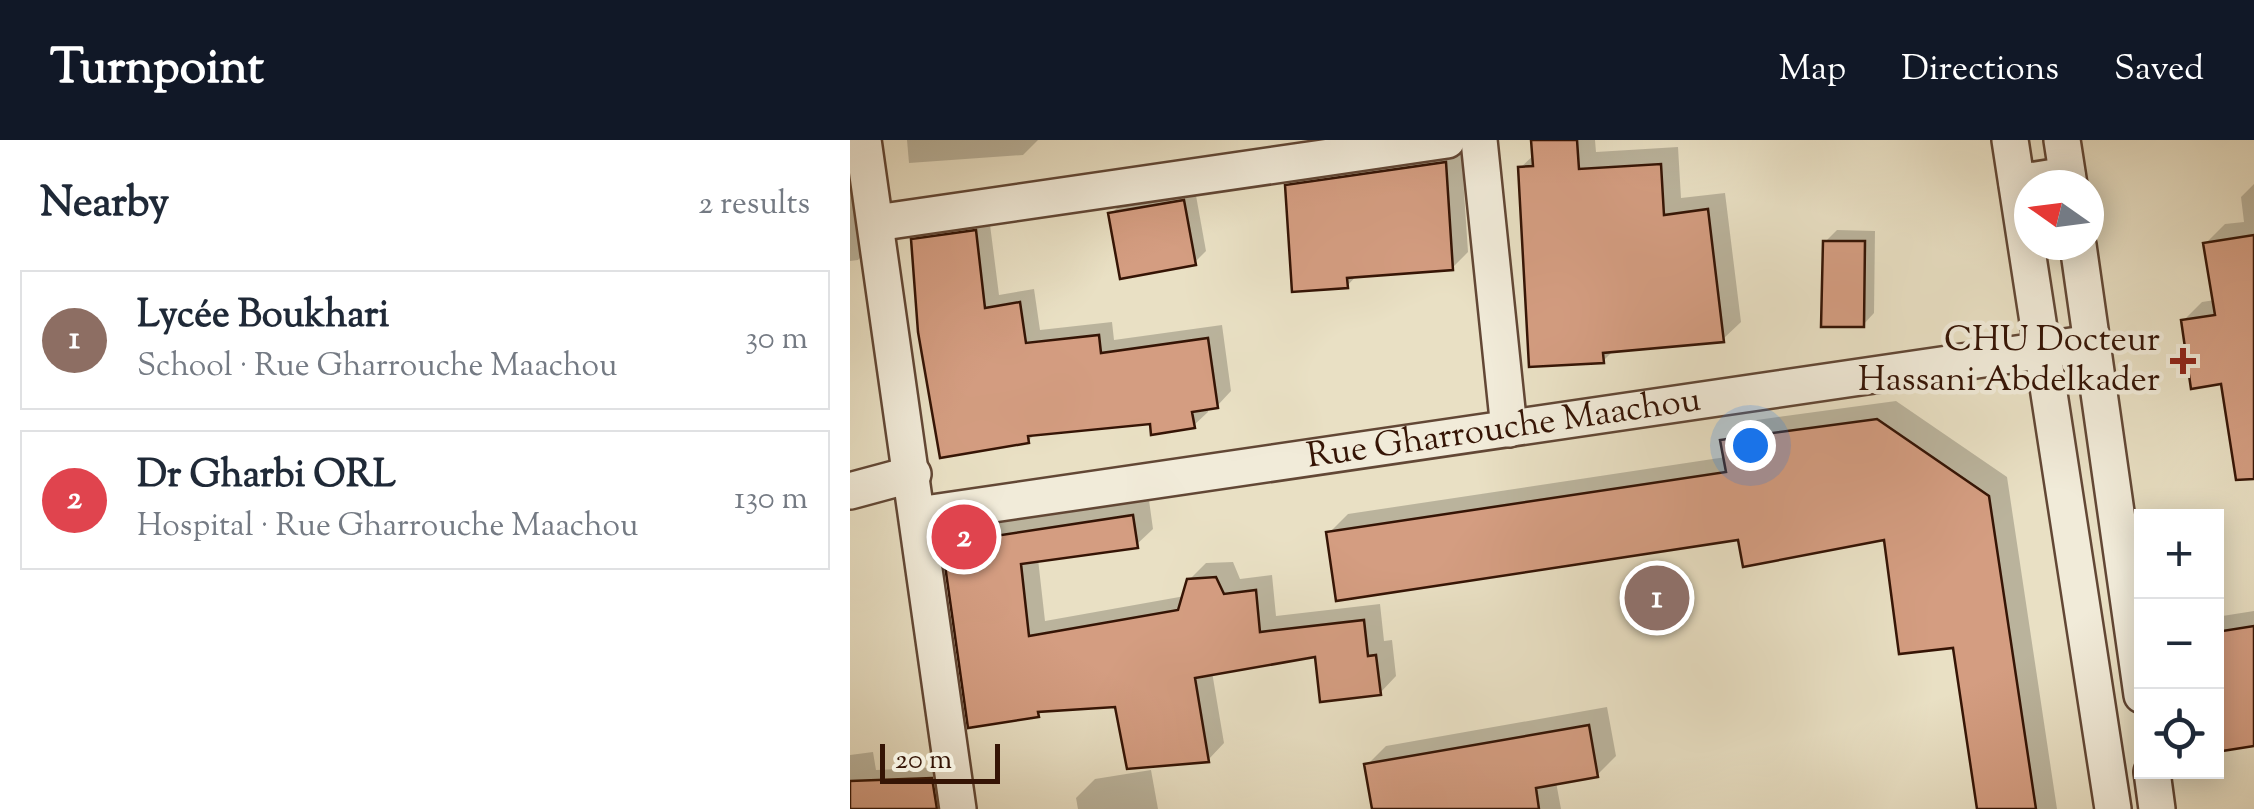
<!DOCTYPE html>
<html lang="en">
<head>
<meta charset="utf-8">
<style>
  body { margin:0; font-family:"Sorts Mill Goudy",serif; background:#f2f2f3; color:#1f2937 }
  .controls { position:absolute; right:30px; bottom:30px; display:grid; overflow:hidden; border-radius:0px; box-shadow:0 5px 25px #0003 }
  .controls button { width:90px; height:90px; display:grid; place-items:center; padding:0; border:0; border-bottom:2px solid #e0e1e3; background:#fff; color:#1f2937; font:50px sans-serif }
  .compass { position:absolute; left:1164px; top:30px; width:90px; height:90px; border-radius:50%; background:#fff; box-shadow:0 5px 25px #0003; rotate:284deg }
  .scale { position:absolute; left:30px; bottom:25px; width:120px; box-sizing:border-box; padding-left:10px; border:5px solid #351405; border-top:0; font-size:28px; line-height:35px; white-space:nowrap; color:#351405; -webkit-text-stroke:8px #f1ebd9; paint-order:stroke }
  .you { position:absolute; left:900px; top:305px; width:35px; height:35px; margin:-25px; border:8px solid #fff; border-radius:50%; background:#1a73e8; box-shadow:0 0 0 15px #1a73e833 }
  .badge { display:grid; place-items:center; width:65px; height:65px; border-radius:50%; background:#111827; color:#fff; font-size:32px; font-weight:700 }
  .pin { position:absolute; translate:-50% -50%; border:5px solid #fff; box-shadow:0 2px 10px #0006 }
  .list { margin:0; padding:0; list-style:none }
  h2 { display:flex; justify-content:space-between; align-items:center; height:130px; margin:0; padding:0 40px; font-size:42px }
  h2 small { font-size:32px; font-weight:400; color:#747a83 }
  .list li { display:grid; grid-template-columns:65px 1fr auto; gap:30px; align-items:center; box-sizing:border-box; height:140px; margin:0 20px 20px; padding:0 20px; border:2px solid #e0e1e3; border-radius:0px }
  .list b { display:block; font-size:38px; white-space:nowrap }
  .list p { margin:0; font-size:32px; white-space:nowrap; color:#747a83 }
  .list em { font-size:32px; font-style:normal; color:#747a83 }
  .icon { flex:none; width:55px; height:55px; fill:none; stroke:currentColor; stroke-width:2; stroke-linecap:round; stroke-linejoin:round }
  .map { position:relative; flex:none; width:1404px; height:669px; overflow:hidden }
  header { display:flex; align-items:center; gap:60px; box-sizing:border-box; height:140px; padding:0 50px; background:#111827; color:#fff }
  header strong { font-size:48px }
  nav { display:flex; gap:55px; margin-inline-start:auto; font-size:35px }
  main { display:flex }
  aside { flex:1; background:#fff }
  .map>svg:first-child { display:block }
  .shadow { fill:#0003 }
  .building { fill:#d49d81; stroke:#351405; stroke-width:2.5 }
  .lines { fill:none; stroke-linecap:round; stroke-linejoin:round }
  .street-casing { stroke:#624735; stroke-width:40 }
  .street { stroke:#f1ebd9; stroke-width:35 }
  .poi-dot { fill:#8f2418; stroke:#f1ebd9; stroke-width:4 }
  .labels { text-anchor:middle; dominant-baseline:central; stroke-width:9; stroke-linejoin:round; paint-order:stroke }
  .poi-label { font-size:35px; fill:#351405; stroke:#f1ebd9; text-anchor:end }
  .street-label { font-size:35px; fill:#351405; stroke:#f1ebd9 }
</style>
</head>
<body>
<header>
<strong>Turnpoint</strong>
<nav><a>Map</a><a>Directions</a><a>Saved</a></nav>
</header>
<main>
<aside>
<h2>Nearby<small>2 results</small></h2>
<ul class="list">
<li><span class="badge" style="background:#8d6e63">1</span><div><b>Lycée Boukhari</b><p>School · Rue Gharrouche Maachou</p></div><em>30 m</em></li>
<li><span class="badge" style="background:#e0444e">2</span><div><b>Dr Gharbi ORL</b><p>Hospital · Rue Gharrouche Maachou</p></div><em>130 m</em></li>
</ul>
</aside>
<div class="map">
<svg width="1404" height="669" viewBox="0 0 1404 669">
  <rect width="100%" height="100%" fill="#e9e0c4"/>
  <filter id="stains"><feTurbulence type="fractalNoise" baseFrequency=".002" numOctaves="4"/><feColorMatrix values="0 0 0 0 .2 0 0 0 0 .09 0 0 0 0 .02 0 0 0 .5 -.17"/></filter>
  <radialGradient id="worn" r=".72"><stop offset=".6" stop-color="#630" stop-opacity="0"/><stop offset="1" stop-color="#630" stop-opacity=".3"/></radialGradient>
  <g class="shadow">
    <path d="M0,0L23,104L8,120L0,121Z"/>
    <path d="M57,0H188L173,15L59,23Z"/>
    <path d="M686,0H745L746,12L828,7L831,58L875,53L891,182L873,199L764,210L753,221L670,28L685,14Z"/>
    <path d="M611,7L618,112L602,128L508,134L497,146L438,46L454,30Z"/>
    <path d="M1404,44V309L1373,241L1333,181L1352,162L1365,160L1356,103L1375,84L1394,82L1391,57Z"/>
    <path d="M345,50L356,111L344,123L261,74L272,63Z"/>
    <path d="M139,77L149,155L184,149L190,190L262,182L264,200L372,185L381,251L367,266L357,267L358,272L343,286L302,281L186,293L178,301L64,100L78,86Z"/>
    <path d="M987,90L1025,91L1024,173L1013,185L975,102Z"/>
    <path d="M1046,261L1157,337L1207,669H1129L1105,505L1036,398L479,393L498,374L876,317L873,300L892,282Z"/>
    <path d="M299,360L303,389L286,405L188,419L195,481L335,456L339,440L356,423L383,422L390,439L422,435L426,476L530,464L534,501L542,500L546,536L530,553L467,514L362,532L374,603L358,620L267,564L192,570L188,574L94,405L111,388Z"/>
    <path d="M1404,471V604L1366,609V477Z"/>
    <path d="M757,567L766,616L747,635L706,642L711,669H525L517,625L536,606Z"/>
    <path d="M23,612L26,630L93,627L96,669H0V615Z"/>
    <path d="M301,630L308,669H228L226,658L245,639Z"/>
  </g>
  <g class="building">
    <path d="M681,0H727L729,29L811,24L814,75L858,69L874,202L753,213L754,223L679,227L668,27L683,26Z"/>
    <path d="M596,22L603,130L497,138L498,148L442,152L435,45Z"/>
    <path d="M334,60L346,125L270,139L258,73Z"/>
    <path d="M126,90L135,168L170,162L176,203L249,195L251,213L358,198L368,268L342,272L345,288L301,295L300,284L178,296L179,303L90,318L68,192L61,99Z"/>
    <path d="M1404,95V339L1386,340L1371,244L1341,249L1331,180L1365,175L1353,103Z"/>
    <path d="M973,101H1015L1014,187H971Z"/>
    <path d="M1027,279L1139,356L1186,669H1127L1103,508L1049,514L1034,400L893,427L888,400L486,461L476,392L876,332L870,300Z"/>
    <path d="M283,375L288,408L171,424L179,496L328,470L337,439L366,437L374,454L406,450L410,492L514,480L518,516L526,515L531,555L470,562L465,517L345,538L359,622L277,629L265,567L188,572L189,577L118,588L92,404Z"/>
    <path d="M1404,486V606L1366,612V492Z"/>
    <path d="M739,585L748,637L686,648L689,669H522L514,624Z"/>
    <path d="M82,638L87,669H0V641Z"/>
  </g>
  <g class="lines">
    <g class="street-casing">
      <g id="street">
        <path d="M13,0L108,669"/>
        <path d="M629,0L659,289"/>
        <path d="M1160,0L1263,669"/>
        <path d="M1212,0L1219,45"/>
        <path d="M1167,43L1217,35"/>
        <path d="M26,83L597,0"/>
        <path d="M1228,105L1292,555"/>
        <path d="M0,351L63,334"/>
        <path id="s1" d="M68,375L1242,203"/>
        <path d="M1302,632L1307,669"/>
      </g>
    </g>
    <use href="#street" class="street"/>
  </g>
  <path class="poi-dot" d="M1328 206h10v10h10v10h-10v10h-10v-10h-10v-10h10z"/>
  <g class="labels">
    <g class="poi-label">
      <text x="1310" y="201">CHU Docteur<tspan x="1310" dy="40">Hassani Abdelkader</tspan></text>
    </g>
    <g class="street-label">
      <text stroke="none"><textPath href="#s1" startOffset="592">Rue Gharrouche Maachou</textPath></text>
    </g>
  </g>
  <rect width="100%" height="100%" filter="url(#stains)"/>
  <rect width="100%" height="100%" fill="url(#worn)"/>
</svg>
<div class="controls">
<button>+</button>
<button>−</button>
<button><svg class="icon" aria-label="locate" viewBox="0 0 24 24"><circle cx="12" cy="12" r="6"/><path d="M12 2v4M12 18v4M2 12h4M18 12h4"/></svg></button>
</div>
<svg class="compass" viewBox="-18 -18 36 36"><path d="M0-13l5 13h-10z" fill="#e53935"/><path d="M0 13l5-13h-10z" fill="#747a83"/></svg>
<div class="scale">20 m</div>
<div class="you"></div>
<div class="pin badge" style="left:807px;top:458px;background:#8d6e63">1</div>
<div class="pin badge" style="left:114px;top:397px;background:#e0444e">2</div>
</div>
</main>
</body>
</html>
